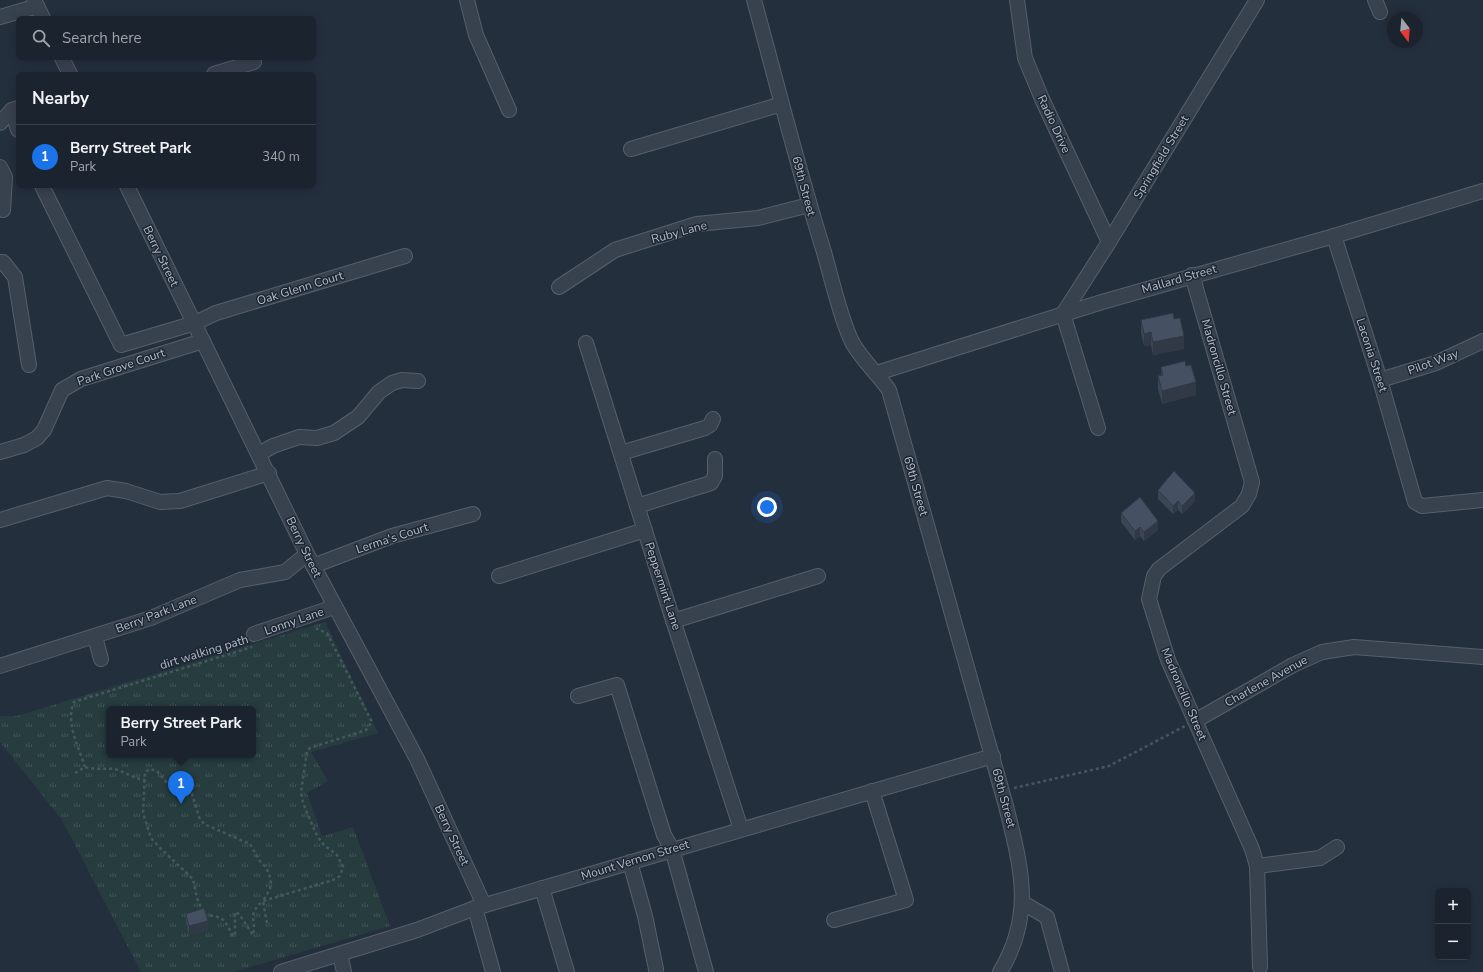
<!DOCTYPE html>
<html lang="en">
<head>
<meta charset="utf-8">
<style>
  body { margin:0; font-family:"Nunito Sans",sans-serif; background:#242b36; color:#f1f3f6 }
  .controls { position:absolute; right:12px; bottom:12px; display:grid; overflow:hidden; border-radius:6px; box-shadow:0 2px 10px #0003 }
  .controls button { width:36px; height:36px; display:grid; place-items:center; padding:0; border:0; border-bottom:1px solid #39404a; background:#1b232e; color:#f1f3f6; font:20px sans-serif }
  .compass { position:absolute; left:1387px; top:12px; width:36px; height:36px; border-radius:50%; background:#1b232e; box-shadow:0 2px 10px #0003; rotate:164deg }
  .you { position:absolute; left:767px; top:507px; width:14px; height:14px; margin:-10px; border:3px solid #fff; border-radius:50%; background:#1a73e8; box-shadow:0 0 0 6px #1a73e833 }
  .badge { display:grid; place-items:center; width:26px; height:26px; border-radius:50%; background:#1a73e8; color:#fff; font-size:13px; font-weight:700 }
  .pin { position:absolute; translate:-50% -33px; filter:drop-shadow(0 1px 2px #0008) }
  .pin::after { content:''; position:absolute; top:21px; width:14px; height:12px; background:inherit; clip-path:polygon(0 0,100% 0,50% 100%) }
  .popup { position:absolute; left:106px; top:706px; width:150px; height:52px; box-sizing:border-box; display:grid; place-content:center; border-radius:6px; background:#1b232e; filter:drop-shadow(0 1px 3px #0005); font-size:13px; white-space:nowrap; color:#a0a4aa }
  .popup b { font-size:15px; color:#f1f3f6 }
  .popup::after { content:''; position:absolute; left:50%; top:100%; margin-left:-8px; border:8px solid transparent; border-top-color:#1b232e }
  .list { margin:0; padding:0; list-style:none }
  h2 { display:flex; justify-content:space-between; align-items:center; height:52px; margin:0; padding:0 16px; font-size:17px }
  h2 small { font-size:13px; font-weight:400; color:#a0a4aa }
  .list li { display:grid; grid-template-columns:26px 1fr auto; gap:12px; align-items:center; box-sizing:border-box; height:64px; padding:0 16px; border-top:1px solid #39404a }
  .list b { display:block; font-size:15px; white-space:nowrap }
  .list p { margin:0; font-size:13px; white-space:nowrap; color:#a0a4aa }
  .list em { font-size:13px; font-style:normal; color:#a0a4aa }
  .icon { flex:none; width:22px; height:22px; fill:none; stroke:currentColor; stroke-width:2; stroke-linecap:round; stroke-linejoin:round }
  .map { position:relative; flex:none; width:1483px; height:972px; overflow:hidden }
  .search { position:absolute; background:#1b232e; box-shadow:0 2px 10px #0003; left:16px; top:16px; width:300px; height:44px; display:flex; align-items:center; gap:10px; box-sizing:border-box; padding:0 14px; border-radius:6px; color:#a0a4aa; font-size:15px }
  .panel { position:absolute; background:#1b232e; box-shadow:0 2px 10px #0003; left:16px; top:72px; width:300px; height:116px; border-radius:6px }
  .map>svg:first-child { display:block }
  .park { fill:url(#park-tufts); fill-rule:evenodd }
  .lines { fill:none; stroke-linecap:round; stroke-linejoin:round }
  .minor-casing { stroke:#565f6c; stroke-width:16 }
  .path { stroke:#44595c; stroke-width:2.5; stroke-dasharray:3 3; stroke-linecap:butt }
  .minor { stroke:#38414e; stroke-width:14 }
  .wall { fill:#3b4654 }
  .shaded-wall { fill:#303945 }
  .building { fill:#455162; stroke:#303945 }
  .labels { text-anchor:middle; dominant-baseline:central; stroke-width:3; stroke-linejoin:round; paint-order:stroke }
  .street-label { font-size:12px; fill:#b4bcc9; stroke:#1d2633 }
</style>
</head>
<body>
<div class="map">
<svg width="1483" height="972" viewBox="0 0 1483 972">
  <defs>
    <pattern id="park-tufts" width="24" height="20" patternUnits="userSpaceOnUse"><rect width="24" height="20" fill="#263c3f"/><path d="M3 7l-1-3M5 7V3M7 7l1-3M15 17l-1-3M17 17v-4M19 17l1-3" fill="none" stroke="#435659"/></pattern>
  </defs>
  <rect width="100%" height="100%" fill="#242f3e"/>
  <path class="park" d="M325,622L378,733L311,752L328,781L307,793L322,836L353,827L390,926L234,972H141L62,820L0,742V716H17ZM109,709H253V755H109Z"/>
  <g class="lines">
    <g class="minor-casing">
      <g id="minor">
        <path d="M34,0L43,18"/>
        <path d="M467,0L476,35L509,110"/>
        <path d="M754,0C777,84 798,169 824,252C832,280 840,317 852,342C862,360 877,373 889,390L1006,806C1021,867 1035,914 1000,972"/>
        <path d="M1017,0L1025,58L1042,99L1109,242"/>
        <path d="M1375,0L1380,12"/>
        <path d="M0,17L37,6"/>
        <path d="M62,58L70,74"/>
        <path d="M214,74L254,62"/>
        <path d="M12,110L18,130"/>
        <path d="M0,123L12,110L18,108"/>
        <path d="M631,149L782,104"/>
        <path d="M0,167L5,177L3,210"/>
        <path d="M42,186L121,345L195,323L216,313L405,256"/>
        <path d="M127,186L307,554L417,759L484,905"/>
        <path d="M1334,236L1380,380L1415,502L1422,506L1483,500"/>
        <path d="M0,262H3L15,277L29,365"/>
        <path d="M1192,275L1252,482L1249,494L1242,506L1159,569L1154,576L1149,599L1168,660L1252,849L1257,866L1260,967"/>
        <path d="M559,287L615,250L697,224L758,218L809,205"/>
        <path d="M586,343L672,617L741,829"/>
        <path d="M877,373L1102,302L1334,236L1483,191"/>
        <path d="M1380,380L1436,363L1483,341"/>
        <path d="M1098,428L1063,314L1109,242L1257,0"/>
        <path d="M0,452L24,445L37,438L44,430L62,390L81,379L203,341"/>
        <path d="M621,453L705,428L710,425L713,419"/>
        <path d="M259,454L273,446L299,437L317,438L334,433L358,417L379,392L392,383L402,380L418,381"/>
        <path d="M637,506L711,483L715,476V459"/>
        <path d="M0,520L107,488L126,491L160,502L180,501L269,473"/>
        <path d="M313,566L392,536L473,514"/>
        <path d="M499,576L645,530"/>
        <path d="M673,621L818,576"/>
        <path d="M254,634L334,607"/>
        <path d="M95,637L101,659"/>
        <path d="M0,666L151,618L240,580L285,572L307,554"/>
        <path d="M578,696L617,685L664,835L672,849L706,972"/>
        <path d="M1195,721L1293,665L1322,652L1354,647L1483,657"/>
        <path d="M630,862L645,916L656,969"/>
        <path d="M1257,866L1320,858L1337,847"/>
        <path d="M542,888L567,972"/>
        <path d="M1023,903L1047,917L1062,972"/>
        <path d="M475,908L493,972"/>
        <path d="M834,920L906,900L872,791"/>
        <path d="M340,954L344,972"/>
        <path d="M281,972L417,930L475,908L993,756"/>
      </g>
    </g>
    <g class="path">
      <path d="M85,767C79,747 65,723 74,702L252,647"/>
      <path d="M75,773L85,767C95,770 104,768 114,769C124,771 131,778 145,780"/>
      <path d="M1014,788L1109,766L1185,726"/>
      <path d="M267,923L263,901L270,889L271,880L267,869L259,860L250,844L204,824L199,817L192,794L167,783L157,771L150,769L145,772L143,813L151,838L160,848L193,879L197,898L204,915C224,916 224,919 233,936L235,935V912L239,914L253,935C257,920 246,915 263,901L333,880L340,876L343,867L337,855L324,845L317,836L303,803L301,792L307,751L310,748L366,730L372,722L327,633L315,628"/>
    </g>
    <use href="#minor" class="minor"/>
  </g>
  <g class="wall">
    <path d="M1174,319L1184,349L1153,355L1151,345L1144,346L1141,333V320Z"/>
    <path d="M1161,367L1196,395L1162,404L1158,389V376H1161Z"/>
    <path d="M1158,490L1195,501L1182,514L1178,510L1173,514L1158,499Z"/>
    <path d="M1121,513L1158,530L1144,541L1140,536L1135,540L1121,522Z"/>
    <path d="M186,914L208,930L189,935L186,923Z"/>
  </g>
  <g class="shaded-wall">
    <path d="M1151,332V345L1144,346V334Z"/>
    <path d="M1184,336V349L1153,355V342Z"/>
    <path d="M1196,382V395L1162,404V391Z"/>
    <path d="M1195,493V501L1182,514V506Z"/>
    <path d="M1178,501V510L1173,514V506Z"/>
    <path d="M1158,521V530L1144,541V532Z"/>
    <path d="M1140,527V536L1135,540V531Z"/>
    <path d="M208,921V930L189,935V926Z"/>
  </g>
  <g class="building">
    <path d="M1173,313L1174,319L1180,318L1184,336L1153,342L1151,332L1144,334L1141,320Z"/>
    <path d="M1185,361L1186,366L1191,365L1196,382L1162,391L1158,376L1163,375L1161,367Z"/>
    <path d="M1174,471L1195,493L1182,506L1178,501L1173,506L1158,490Z"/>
    <path d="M1140,497L1158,521L1144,532L1140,527L1135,531L1121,513Z"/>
    <path d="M204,908L208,921L189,926L186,914Z"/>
  </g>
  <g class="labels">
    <g class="street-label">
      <text transform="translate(1054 124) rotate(65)">Radio Drive</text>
      <text transform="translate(1161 157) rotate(-59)">Springfield Street</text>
      <text transform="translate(804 186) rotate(75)">69th Street</text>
      <text transform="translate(679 232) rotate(-15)">Ruby Lane</text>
      <text transform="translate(161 256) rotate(64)">Berry Street</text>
      <text transform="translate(1179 279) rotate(-16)">Mallard Street</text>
      <text transform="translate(300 288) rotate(-17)">Oak Glenn Court</text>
      <text transform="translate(1372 355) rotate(72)">Laconia Street</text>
      <text transform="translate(1433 362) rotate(-20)">Pilot Way</text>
      <text transform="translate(121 367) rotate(-19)">Park Grove Court</text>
      <text transform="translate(1219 367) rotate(74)">Madroncillo Street</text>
      <text transform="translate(916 486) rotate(74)">69th Street</text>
      <text transform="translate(392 538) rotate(-18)">Lerma's Court</text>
      <text transform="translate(304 547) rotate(64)">Berry Street</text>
      <text transform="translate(663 586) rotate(72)">Peppermint Lane</text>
      <text transform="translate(156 614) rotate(-21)">Berry Park Lane</text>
      <text transform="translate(294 621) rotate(-19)">Lonny Lane</text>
      <text transform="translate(204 652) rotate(-17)">dirt walking path</text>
      <text transform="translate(1266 681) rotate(-29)">Charlene Avenue</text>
      <text transform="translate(1184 694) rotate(67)">Madroncillo Street</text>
      <text transform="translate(1004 798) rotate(75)">69th Street</text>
      <text transform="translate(452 835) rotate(65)">Berry Street</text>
      <text transform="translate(635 860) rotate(-17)">Mount Vernon Street</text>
    </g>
  </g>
</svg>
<div class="controls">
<button>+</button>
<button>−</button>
</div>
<svg class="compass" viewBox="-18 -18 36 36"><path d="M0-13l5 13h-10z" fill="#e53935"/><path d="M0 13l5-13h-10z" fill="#a0a4aa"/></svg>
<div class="you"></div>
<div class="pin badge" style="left:181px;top:804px">1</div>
<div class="popup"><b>Berry Street Park</b>Park</div>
<div class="search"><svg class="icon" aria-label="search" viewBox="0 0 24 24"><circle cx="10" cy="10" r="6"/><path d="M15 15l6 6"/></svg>Search here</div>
<section class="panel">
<h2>Nearby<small></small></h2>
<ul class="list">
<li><span class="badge">1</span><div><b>Berry Street Park</b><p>Park</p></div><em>340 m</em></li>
</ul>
</section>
</div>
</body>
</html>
